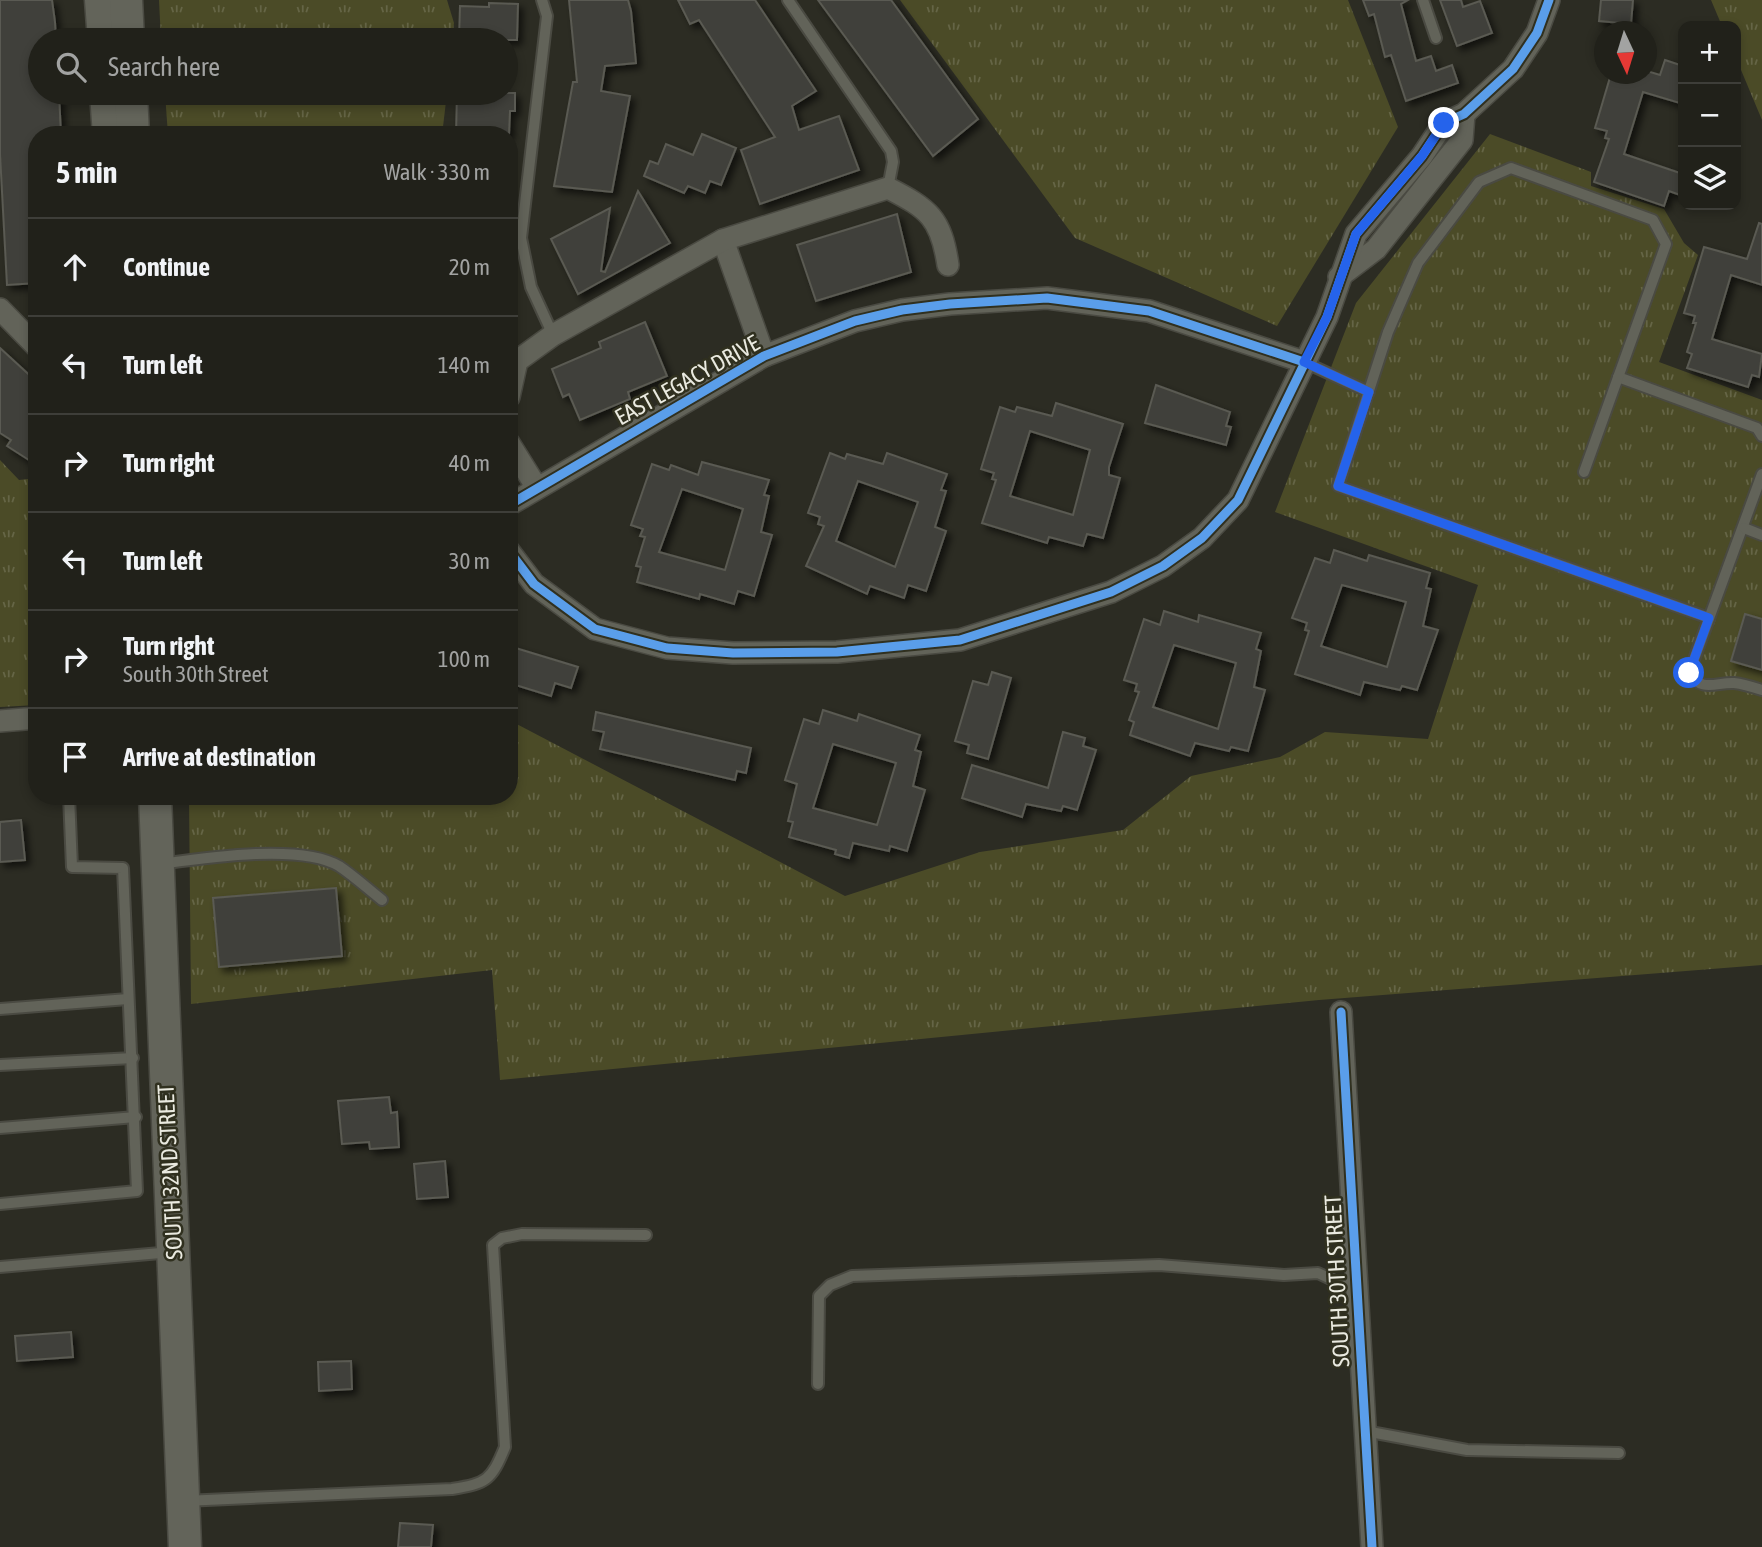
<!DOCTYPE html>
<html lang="en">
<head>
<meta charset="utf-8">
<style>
  body { margin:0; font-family:"Asap Condensed",sans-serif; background:#292923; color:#f1f3f6 }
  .controls { position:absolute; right:21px; top:21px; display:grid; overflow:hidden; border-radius:14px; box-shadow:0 4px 10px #0003 }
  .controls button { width:63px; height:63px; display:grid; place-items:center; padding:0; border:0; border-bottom:2px solid #3e3e39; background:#21211a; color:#f1f3f6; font:35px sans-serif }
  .compass { position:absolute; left:1594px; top:21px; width:63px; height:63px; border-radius:50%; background:#21211a; box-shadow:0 4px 10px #0003; rotate:176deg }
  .stop { position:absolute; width:21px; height:21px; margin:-16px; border:5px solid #2563eb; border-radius:50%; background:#fff }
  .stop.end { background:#2563eb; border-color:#fff; box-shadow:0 2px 7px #0008 }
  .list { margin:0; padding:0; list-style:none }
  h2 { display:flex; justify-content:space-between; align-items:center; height:91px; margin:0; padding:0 28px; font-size:30px }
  h2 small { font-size:23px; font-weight:400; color:#a2a3a2 }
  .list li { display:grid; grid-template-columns:46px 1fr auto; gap:21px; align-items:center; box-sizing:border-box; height:98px; padding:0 28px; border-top:2px solid #3e3e39 }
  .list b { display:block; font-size:26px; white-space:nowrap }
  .list p { margin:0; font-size:23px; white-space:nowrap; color:#a2a3a2 }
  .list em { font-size:23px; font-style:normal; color:#a2a3a2 }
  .icon { flex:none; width:38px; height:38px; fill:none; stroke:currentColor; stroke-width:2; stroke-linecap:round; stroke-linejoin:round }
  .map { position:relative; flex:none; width:1762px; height:1547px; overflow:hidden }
  .search { position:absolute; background:#21211a; box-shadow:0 4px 10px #0003; left:28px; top:28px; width:490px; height:77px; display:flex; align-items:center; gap:18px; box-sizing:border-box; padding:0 24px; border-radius:38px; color:#a2a3a2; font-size:26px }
  .panel { position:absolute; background:#21211a; box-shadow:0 4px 10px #0003; left:28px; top:126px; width:490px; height:679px; border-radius:28px }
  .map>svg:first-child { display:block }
  .grass { fill:url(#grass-tufts) }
  .building { fill:#41413a; stroke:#5a5a52; stroke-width:2; fill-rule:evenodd; filter:url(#shadow) }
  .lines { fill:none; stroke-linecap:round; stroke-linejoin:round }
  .lane-casing { stroke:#4a4a42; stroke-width:14 }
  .street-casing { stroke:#4a4a42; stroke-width:24 }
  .secondary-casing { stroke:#4a4a42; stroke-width:35 }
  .lane { stroke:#626359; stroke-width:10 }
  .street { stroke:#626359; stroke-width:21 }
  .secondary { stroke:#63645a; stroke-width:32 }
  .cycleway-casing { stroke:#30301f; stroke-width:13 }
  .cycleway { stroke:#5a9eea; stroke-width:9 }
  .route { stroke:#2563eb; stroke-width:9 }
  .labels { text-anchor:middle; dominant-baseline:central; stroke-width:5; stroke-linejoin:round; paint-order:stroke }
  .street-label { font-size:23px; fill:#eaeae0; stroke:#30301f }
</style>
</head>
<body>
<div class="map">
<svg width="1762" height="1547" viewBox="0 0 1762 1547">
  <defs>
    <pattern id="grass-tufts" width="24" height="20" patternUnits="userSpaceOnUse" patternTransform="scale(1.75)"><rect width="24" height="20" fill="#4b4b27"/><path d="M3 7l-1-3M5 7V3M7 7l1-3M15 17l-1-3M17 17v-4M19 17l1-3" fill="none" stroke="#656546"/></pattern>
    <filter id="shadow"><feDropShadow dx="4.5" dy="4.5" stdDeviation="3.5" flood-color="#0009"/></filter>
  </defs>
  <rect width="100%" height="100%" fill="#2c2c23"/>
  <g class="grass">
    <path d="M159,0H447L454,23L452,40H161Z"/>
    <path d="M900,0H1348L1398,127L1277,326L1075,238Z"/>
    <path d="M1711,0H1762V120L1736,58V26H1722Z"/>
    <path d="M165,93H447L442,135H168Z"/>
    <path d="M1490,134L1591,172V186L1664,209L1684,243L1698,255L1659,362L1762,400V965L1319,1000L500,1080L492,970L191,1004L189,796H509V720L845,896L980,852L1123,830L1191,776L1280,757L1325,732L1428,739L1478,585L1275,512L1356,303Z"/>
    <path d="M0,460L19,480L37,478V705L0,707Z"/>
  </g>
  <g class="building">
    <path d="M0,0H52L55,22L56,40H40V93H59L61,135H37V283L7,285L0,154Z"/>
    <path d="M569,0H628L631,11L636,63L605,66L601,91L630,96L612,192L554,186L573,82H577Z"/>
    <path d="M678,0H755L816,91L792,106L799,130L839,116L859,170L760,204L741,150L775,137L699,20L690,24Z"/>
    <path d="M818,0H891L978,119L933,156Z"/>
    <path d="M1363,0H1408L1401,4L1416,61L1431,56L1436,71L1452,65L1458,83L1406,101L1391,55L1385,57L1374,14L1369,16Z"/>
    <path d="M1440,0H1461L1463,7L1480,1L1492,33L1457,46Z"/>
    <path d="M1601,0H1633L1631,24L1599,21Z"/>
    <path d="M489,3L518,4L517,40H459L460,6L489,7Z"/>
    <path d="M1665,60L1683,66V104L1643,92L1624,154L1683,174V196L1669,191L1664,206L1594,182L1609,139L1605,138L1607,131L1595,128L1611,74H1647V71L1660,75Z"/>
    <path d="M457,93H515V111H510L509,135H456Z"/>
    <path d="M702,134L736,148L721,185L710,181L705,193L688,186L684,193L644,176L650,161L658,164L666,144L693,155Z"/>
    <path d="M638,191L670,243L578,294L551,239L610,208L601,271L605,272Z"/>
    <path d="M897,214L911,272L816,301L797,245Z"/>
    <path d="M1759,223L1762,224V285L1731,275L1712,339L1762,354L1759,377L1752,375L1748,387L1687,368L1692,354L1687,352L1696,323H1693L1695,316L1684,313L1704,247L1747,259Z"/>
    <path d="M645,322L667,376L628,392L630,399L580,420L569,394L563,397L552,369L601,348L599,342Z"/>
    <path d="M0,348L37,382V455L32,462L7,446L11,440L0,433Z"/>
    <path d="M1156,385L1230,412L1226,426L1231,427L1226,445L1145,423Z"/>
    <path d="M1056,403L1123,424L1109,467V475L1120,478L1103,538L1087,534L1083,546L1049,537L1047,543L982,523L996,480L992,479L994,473L981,469L1000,407L1015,412L1017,407L1052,416ZM1030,431L1090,450L1073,515L1010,496Z"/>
    <path d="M830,453L845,459L847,454L883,464L887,453L947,474L941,490L946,491L935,527L946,531L926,591L908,585L904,598L870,586L867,594L806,566L824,526L818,524L820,517L808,513ZM858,481L918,502L895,567L836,541Z"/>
    <path d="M702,462L769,480L764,495L769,496L761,532L772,535L754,596L738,591L734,604L700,594L699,599L637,582L641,567L636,566L645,537L640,536L643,529L631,525L652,464L669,470L671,465L698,475ZM682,489L743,509L725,570L659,552Z"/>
    <path d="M1334,550L1367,561L1369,555L1430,573L1426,588L1431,589L1423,626L1438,630L1417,690L1402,686L1400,690L1364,682L1360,695L1295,674L1309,631L1305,630L1307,623L1292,618L1315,558L1330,563ZM1342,585L1406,602L1387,667L1321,646Z"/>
    <path d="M1164,611L1198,622L1199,615L1261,633L1256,649L1261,651L1254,687L1265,690L1248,751L1231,747L1229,751L1195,743L1190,756L1130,735L1134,722L1129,720L1139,692L1135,691L1137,684L1124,680L1144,619L1160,625ZM1174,645L1236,663L1218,729L1153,707Z"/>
    <path d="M1745,614L1762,619V670L1731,661Z"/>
    <path d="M509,646L578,667L571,688L555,683L551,696L509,683Z"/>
    <path d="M992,672L1011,678L988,759L967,753L969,745L955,741L973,681L988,685Z"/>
    <path d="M823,710L857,721L859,714L920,735L915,750L921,752L913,786L925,790L907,851L890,846L889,851L853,843L849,858L835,854L836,850L789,837L793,822L788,821L797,784L785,780L804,719L819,724ZM833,744L896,763L877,825L813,808Z"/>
    <path d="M596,712L751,748L746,773L737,771L735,780L600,749L604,732L593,730Z"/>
    <path d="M1063,732L1085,738L1083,746L1096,750L1077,810L1063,806L1061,811L1026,804L1022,817L962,798L972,765L1048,788Z"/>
    <path d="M21,820L25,860L0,862V822Z"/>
    <path d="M336,888L342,956L219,967L213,898Z"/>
    <path d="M389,1097L391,1113L397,1112L399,1147L370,1149L369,1142L342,1144L338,1101Z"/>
    <path d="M445,1161L448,1197L417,1199L414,1164Z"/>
    <path d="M71,1332L73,1357L17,1361L15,1336Z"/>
    <path d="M351,1361L352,1389L319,1391L318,1362Z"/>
    <path d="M400,1523L433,1525L431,1547H398Z"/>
  </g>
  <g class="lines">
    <g class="lane-casing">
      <g id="lane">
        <path d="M542,0L547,16L521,238L531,287L553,335"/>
        <path d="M788,0L891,151L893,162L888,188"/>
        <path d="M1423,0L1436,38"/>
        <path d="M1304,362L1369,392"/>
        <path d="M1618,377L1757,428L1762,436"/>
        <path d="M1584,472L1666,244L1653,220L1511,168L1479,182L1418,263L1388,332L1338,486L1709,618"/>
        <path d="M1762,474L1689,673C1702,693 1716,682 1734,683C1744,684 1753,687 1762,690"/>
        <path d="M1744,528L1762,535"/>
        <path d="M160,864C203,858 301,843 339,866C354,876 368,889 382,900"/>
        <path d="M0,1009L128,999"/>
        <path d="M0,1065L133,1058"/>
        <path d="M0,1128L136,1117"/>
        <path d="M0,1204L137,1191L123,868L72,867L69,796"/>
        <path d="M0,1267L172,1252"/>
        <path d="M818,1384L819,1296L830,1285L852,1276L1159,1265L1284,1275L1318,1273L1356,1291"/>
        <path d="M1365,1431L1467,1450L1619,1453"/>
        <path d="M184,1501L452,1489C487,1483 491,1481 505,1447L493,1245L502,1238L522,1234L646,1235"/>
      </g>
    </g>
    <g class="street-casing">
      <g id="street">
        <path d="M723,240L764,356"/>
        <path d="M1339,277L1376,249L1462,140L1464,114"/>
        <path d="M0,309L37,347"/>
        <path d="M509,397L517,361L553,335L723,240L888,188C929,209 941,218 948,265"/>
        <path d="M509,443L537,488"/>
        <path d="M509,505L764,356L855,321L902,310L950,304L1047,298L1149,311L1304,362"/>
        <path d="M509,551L534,584L595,629L667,648L733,653L837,652L960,640L1111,592L1163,566L1202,538L1238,500L1327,317L1356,234L1422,156L1444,123L1464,114L1513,69L1537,33L1549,0"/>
        <path d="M0,721L37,718"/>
        <path d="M1341,1012L1372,1547"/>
      </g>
    </g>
    <g class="secondary-casing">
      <g id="secondary">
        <path d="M101,0L104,40"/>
        <path d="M126,0L128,40"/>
        <path d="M106,93L109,135"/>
        <path d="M131,93L133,135"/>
        <path d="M155,796L185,1547"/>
      </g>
    </g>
    <use href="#lane" class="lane"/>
    <use href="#street" class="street"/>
    <use href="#secondary" class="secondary"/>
    <g class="cycleway-casing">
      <g id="cycleway">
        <path d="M509,505L764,356L855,321L902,310L950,304L1047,298L1149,311L1304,362"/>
        <path d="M509,551L534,584L595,629L667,648L733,653L837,652L960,640L1111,592L1163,566L1202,538L1238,500L1327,317L1356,234L1422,156L1444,123L1464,114L1513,69L1537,33L1549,0"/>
        <path d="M1341,1012L1372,1547"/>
      </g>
    </g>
    <use href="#cycleway" class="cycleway"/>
  </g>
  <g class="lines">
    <path class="route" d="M1444,123L1422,156L1356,234L1327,317L1304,362L1369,392L1338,486L1709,618L1689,673"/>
  </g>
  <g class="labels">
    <g class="street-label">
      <text transform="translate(687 380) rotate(-29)">EAST LEGACY DRIVE</text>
      <text transform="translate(170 1172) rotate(-93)">SOUTH 32ND STREET</text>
      <text transform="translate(1337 1281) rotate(-93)">SOUTH 30TH STREET</text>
    </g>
  </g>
</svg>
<div class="controls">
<button>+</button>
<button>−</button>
<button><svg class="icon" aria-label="layers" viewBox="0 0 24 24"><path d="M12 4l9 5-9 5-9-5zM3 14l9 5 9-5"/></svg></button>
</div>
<svg class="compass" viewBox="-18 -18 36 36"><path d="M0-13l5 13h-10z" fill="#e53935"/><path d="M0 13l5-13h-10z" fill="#a2a3a2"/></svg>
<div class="stop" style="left:1689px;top:673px"></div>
<div class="stop end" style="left:1444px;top:123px"></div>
<div class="search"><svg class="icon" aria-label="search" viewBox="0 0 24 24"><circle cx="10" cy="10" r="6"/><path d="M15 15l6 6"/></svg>Search here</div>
<section class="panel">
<h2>5 min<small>Walk · 330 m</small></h2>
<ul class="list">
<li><svg class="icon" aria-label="ahead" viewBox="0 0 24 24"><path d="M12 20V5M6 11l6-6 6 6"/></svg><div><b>Continue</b></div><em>20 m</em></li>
<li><svg class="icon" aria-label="left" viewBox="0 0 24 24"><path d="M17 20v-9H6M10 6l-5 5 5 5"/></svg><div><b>Turn left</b></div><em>140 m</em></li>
<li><svg class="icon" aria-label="right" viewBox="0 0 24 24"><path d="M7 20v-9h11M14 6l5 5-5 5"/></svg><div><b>Turn right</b></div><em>40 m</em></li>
<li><svg class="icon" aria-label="left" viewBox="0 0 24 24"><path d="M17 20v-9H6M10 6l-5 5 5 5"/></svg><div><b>Turn left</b></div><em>30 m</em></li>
<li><svg class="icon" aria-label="right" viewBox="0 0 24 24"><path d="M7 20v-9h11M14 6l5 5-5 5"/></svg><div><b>Turn right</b><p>South 30th Street</p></div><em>100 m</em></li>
<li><svg class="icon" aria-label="arrive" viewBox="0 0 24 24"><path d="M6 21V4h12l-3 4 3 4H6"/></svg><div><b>Arrive at destination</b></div></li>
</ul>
</section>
</div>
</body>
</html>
